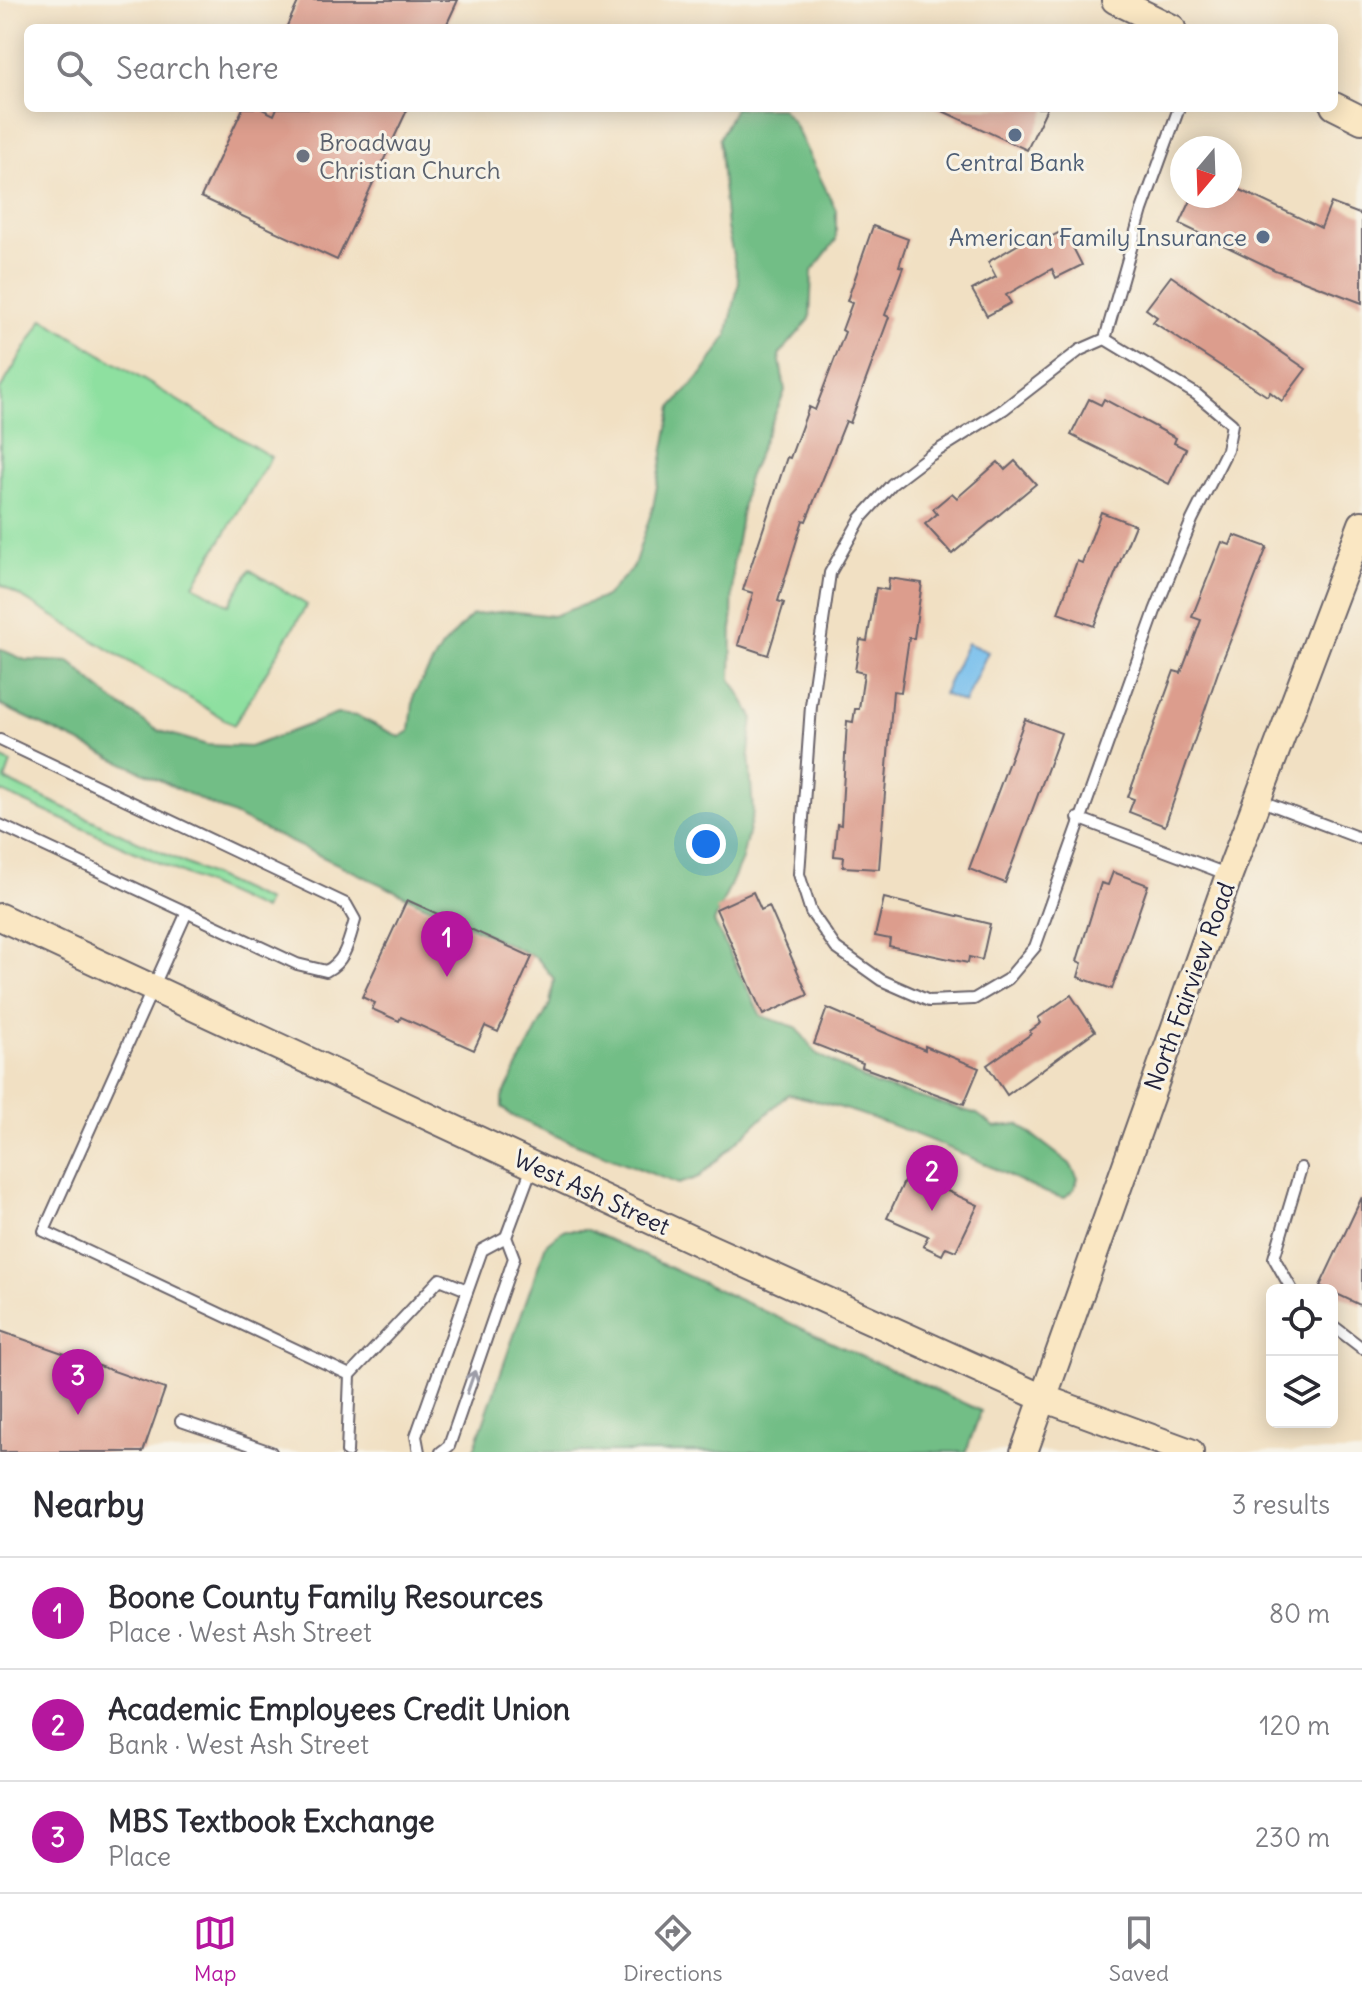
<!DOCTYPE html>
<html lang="en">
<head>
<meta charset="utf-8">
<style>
  body { margin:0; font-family:Delius,sans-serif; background:#f7f7f7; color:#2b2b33 }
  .controls { position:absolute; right:24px; bottom:24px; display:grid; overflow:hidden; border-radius:12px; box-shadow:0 4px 20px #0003 }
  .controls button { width:72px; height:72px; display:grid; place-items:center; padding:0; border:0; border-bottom:2px solid #e1e1e2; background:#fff; color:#2b2b33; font:40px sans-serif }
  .compass { position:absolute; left:1170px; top:136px; width:72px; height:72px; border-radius:50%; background:#fff; box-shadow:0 4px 20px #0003; rotate:199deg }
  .you { position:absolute; left:706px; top:844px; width:28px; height:28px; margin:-20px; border:6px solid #fff; border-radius:50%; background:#1a73e8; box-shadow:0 0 0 12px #1a73e833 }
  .badge { display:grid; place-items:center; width:52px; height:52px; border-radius:50%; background:#b5179e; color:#fff; font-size:26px; font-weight:700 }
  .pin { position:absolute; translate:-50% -66px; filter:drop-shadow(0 2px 4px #0008) }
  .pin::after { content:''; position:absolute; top:42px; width:28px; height:24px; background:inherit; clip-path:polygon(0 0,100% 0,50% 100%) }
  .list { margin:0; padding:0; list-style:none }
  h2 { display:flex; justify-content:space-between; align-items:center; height:104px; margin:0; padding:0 32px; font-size:34px }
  h2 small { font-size:26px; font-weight:400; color:#7c7c81 }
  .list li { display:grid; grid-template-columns:52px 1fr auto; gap:24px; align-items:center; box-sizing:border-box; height:112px; padding:0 32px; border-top:2px solid #e1e1e2 }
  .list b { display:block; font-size:30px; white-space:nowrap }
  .list p { margin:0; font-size:26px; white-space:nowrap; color:#7c7c81 }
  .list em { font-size:26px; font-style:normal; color:#7c7c81 }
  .icon { flex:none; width:44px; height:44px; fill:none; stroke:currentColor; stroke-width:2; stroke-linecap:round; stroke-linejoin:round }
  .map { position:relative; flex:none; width:1362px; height:1452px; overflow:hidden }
  .search { position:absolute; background:#fff; box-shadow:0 4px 20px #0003; left:24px; right:24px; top:24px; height:88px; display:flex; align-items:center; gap:20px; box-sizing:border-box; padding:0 28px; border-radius:12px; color:#7c7c81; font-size:30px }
  .sheet { height:440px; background:#fff }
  nav { display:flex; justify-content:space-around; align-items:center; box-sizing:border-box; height:112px; border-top:2px solid #e1e1e2; background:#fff; font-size:22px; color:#7c7c81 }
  nav a { display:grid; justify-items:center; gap:4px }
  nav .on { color:#b5179e }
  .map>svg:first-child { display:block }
  .green { fill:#8ee0a0; stroke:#58816e; stroke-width:2 }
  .forest { fill:#72be86; stroke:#4a7060; stroke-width:2 }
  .water { fill:#74beed; stroke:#4b7094; stroke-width:2 }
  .building { fill:#dc9d8d }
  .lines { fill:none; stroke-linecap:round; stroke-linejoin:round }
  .lane-casing { stroke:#6a646b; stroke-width:14 }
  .secondary-casing { stroke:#6a646b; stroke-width:30 }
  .lane { stroke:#fff; stroke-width:10 }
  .secondary { stroke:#fae7c3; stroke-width:26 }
  .oneway { stroke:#9c9ca7 }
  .service-dot { fill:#5c6f8a; stroke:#f7f3e8; stroke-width:3 }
  .worship-dot { fill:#6b7280; stroke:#f7f3e8; stroke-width:3 }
  .labels { text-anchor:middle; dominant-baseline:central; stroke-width:6; stroke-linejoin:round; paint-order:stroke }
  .worship-label { font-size:24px; fill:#5b616d; stroke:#f7f3e8; text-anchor:start }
  .service-label { font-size:24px; fill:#4e5e75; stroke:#f7f3e8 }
  .street-label { font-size:24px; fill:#22223b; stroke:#f7f3e8 }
</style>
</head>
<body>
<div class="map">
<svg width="1362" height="1452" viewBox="0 0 1362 1452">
  <rect width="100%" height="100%" fill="#f7f3e8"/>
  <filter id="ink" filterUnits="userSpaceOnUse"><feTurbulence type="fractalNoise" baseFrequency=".0125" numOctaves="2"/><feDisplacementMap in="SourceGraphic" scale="16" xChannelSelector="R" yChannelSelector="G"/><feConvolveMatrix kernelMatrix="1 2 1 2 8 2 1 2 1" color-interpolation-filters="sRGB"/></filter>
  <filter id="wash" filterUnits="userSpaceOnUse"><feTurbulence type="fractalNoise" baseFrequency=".006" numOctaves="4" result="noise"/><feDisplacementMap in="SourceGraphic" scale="32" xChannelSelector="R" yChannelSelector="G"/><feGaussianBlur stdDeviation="1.8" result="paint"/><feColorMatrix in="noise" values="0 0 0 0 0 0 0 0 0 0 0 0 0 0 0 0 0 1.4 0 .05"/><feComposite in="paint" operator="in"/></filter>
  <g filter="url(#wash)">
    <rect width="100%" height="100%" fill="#f1e0c3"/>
    <g class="green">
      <path d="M43,319L271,457L194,585L229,605L250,570L307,605L234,725L0,584V390Z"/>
      <path d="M0,758L11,763L5,780L267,901L263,910L0,791Z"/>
    </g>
    <g class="forest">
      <path d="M735,108H781L793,122L836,210V240L812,271L810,319L779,355L785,391L747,480L733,564L731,679L753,717L749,753L753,812L742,859L714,922L761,1016L796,1027L817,1054L876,1085L977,1114L995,1127L1018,1124L1070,1164L1078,1178L1074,1189L1064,1198C1031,1190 1004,1172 974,1159C912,1132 853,1108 788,1094L699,1177L678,1184L556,1136L512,1116L502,1107V1098L550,1004L554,979L537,958L0,705V649L25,660L70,662L111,699L157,730L207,745L250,747L337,714L357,716L400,737L410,731L414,694L442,647L472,615L508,611L553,616L605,597L633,568L653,507L672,407L702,374L727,336L739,282L727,228L719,139Z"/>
      <path d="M563,1230H588L981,1411L966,1452H473L546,1244Z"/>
    </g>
    <path class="water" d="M967,643L988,652L964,703L943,694Z"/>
    <g id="blocks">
      <g class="building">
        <path d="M299,0H458L445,28H286Z"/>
        <path d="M243,108H260L274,115L277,108H408L337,260L201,197Z"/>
        <path d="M936,108H1047L1027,150Z"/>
        <path d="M1230,185L1321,228L1331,203L1362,215V303L1275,270L1180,224L1193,196H1230Z"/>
        <path d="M873,226L908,239L899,266L903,267L885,315L889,317L850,423L846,421L806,521L803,520L778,601L784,603L768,655L738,645L753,593L743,590L787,457L790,458L809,407L815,410L845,332L842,330L852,303L847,301Z"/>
        <path d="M1064,230L1082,265L1056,278L1052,269L1006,295L1011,303L987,316L972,290L996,277L988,262L1033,236L1037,244Z"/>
        <path d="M1171,276L1306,369L1282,401L1270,392L1267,396L1153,322L1157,317L1146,309Z"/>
        <path d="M1089,399L1101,405L1104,399L1176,438L1174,443L1186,449L1169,484L1071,435Z"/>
        <path d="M1015,461L1036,484L952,554L925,524L937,514L933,509L952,493L957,498L998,462L1005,470Z"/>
        <path d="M1101,512L1135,525L1094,626L1058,613L1077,561L1082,563Z"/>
        <path d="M1234,535L1267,547L1218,672L1165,826L1129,812L1134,799L1128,797L1174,671L1181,673L1201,620L1192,617L1222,542L1230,545Z"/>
        <path d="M889,578L922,583L914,638H909L901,692L893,691L879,869L843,867L844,857L834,856L837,824L841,825L847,721L853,722L855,709H859L864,673L855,671L860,640L867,641L876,588L888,590Z"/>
        <path d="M1025,719L1061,733L1005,883L969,869Z"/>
        <path d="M1113,872L1148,885L1112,989L1078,977L1082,963L1077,961L1101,883L1108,885Z"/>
        <path d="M753,892L761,910L769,906L808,995L763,1015L716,909Z"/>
        <path d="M884,898L990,924L982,960L969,957L968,963L889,946L890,939L875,936Z"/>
        <path d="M407,900L532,957L498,1032L485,1026L474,1050L401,1017L399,1021L372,1009L375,1003L362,997Z"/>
        <path d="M1071,995L1095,1031L1007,1095L987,1065L1031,1034L1030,1031L1041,1023L1038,1018Z"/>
        <path d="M827,1008L925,1050V1046L979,1068L964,1104L862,1067L863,1063L814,1044Z"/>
        <path d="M908,1173L978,1205L956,1251L946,1247L942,1255L923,1246L928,1236L887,1218Z"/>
        <path d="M1362,1197V1306L1320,1286Z"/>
        <path d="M0,1331L165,1389L143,1452H0Z"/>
      </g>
    </g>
  </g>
  <g filter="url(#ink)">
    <use href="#blocks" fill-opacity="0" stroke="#6a646b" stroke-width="2"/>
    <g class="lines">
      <g class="lane-casing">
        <g id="lane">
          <path d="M1105,339L1196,394L1232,424L1227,450L1192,520L1155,611L1035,947L1008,979L974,999L929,1001L881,980L836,948L811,912L799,874L811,706L830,573L861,518L892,484L929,456L1004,409L1080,350Z"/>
          <path d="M1105,339L1142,210L1179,108"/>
          <path d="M0,740L346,904L355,920C349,940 346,961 326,971L297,964L0,825"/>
          <path d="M1259,800L1362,839"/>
          <path d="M1078,818L1229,875"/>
          <path d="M187,912L44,1231L350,1375"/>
          <path d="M1292,1290L1274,1258L1301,1168"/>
          <path d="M1332,1325L1362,1348"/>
          <path d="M181,1421L271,1452"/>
          <path d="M347,1452L350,1375L440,1279L467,1290"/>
          <path d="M419,1452L416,1436L482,1250L506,1237"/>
          <path d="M441,1452L449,1446L514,1258L506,1237L532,1167"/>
        </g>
      </g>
      <g class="secondary-casing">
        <g id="secondary">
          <path d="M1115,0L1172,28"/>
          <path d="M1334,106L1362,120"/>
          <path d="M0,917L708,1247L1043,1398L1190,1452"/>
          <path d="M1024,1452L1229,875L1362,524"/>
        </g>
      </g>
      <use href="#lane" class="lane"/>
      <use href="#secondary" class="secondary"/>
    </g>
    <defs><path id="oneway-shaft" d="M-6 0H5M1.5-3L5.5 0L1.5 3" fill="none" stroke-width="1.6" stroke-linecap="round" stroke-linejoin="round" transform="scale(2)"/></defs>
    <use class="oneway" href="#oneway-shaft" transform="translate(471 1382) rotate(-71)"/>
  </g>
  <g class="service-dot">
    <circle cx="1015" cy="135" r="8"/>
    <circle cx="1263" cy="237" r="8"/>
  </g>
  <circle class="worship-dot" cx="303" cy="156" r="8"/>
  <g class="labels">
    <g class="worship-label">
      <text x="319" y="142">Broadway<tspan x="319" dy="28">Christian Church</tspan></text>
    </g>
    <g class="service-label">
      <text x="1015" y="162">Central Bank</text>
      <text x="1247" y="237" text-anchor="end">American Family Insurance</text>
    </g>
    <g class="street-label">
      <text transform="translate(1189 986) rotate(-70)">North Fairview Road</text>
      <text transform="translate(592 1192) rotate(25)">West Ash Street</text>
    </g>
  </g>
</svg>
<div class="controls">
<button><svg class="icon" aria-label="locate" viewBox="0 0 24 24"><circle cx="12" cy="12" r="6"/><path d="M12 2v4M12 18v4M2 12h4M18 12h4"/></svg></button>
<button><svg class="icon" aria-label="layers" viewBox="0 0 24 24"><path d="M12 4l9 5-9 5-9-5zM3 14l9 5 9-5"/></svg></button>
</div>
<svg class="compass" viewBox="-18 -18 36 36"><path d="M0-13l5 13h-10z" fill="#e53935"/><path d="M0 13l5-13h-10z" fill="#7c7c81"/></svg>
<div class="you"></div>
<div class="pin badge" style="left:447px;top:977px">1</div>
<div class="pin badge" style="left:932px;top:1211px">2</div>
<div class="pin badge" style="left:78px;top:1415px">3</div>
<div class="search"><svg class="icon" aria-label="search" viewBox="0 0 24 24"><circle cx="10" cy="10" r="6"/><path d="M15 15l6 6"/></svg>Search here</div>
</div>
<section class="sheet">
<h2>Nearby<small>3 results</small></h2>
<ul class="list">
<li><span class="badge">1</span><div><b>Boone County Family Resources</b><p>Place · West Ash Street</p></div><em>80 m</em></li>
<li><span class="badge">2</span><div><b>Academic Employees Credit Union</b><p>Bank · West Ash Street</p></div><em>120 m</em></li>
<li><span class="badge">3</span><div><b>MBS Textbook Exchange</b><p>Place</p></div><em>230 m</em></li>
</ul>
</section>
<nav>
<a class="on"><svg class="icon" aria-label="map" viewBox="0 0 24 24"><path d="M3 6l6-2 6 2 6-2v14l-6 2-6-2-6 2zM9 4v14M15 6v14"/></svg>Map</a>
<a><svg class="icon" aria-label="directions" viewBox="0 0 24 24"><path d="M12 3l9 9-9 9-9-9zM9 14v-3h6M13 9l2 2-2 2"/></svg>Directions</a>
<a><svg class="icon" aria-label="saved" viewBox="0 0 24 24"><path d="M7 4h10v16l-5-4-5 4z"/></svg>Saved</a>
</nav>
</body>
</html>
